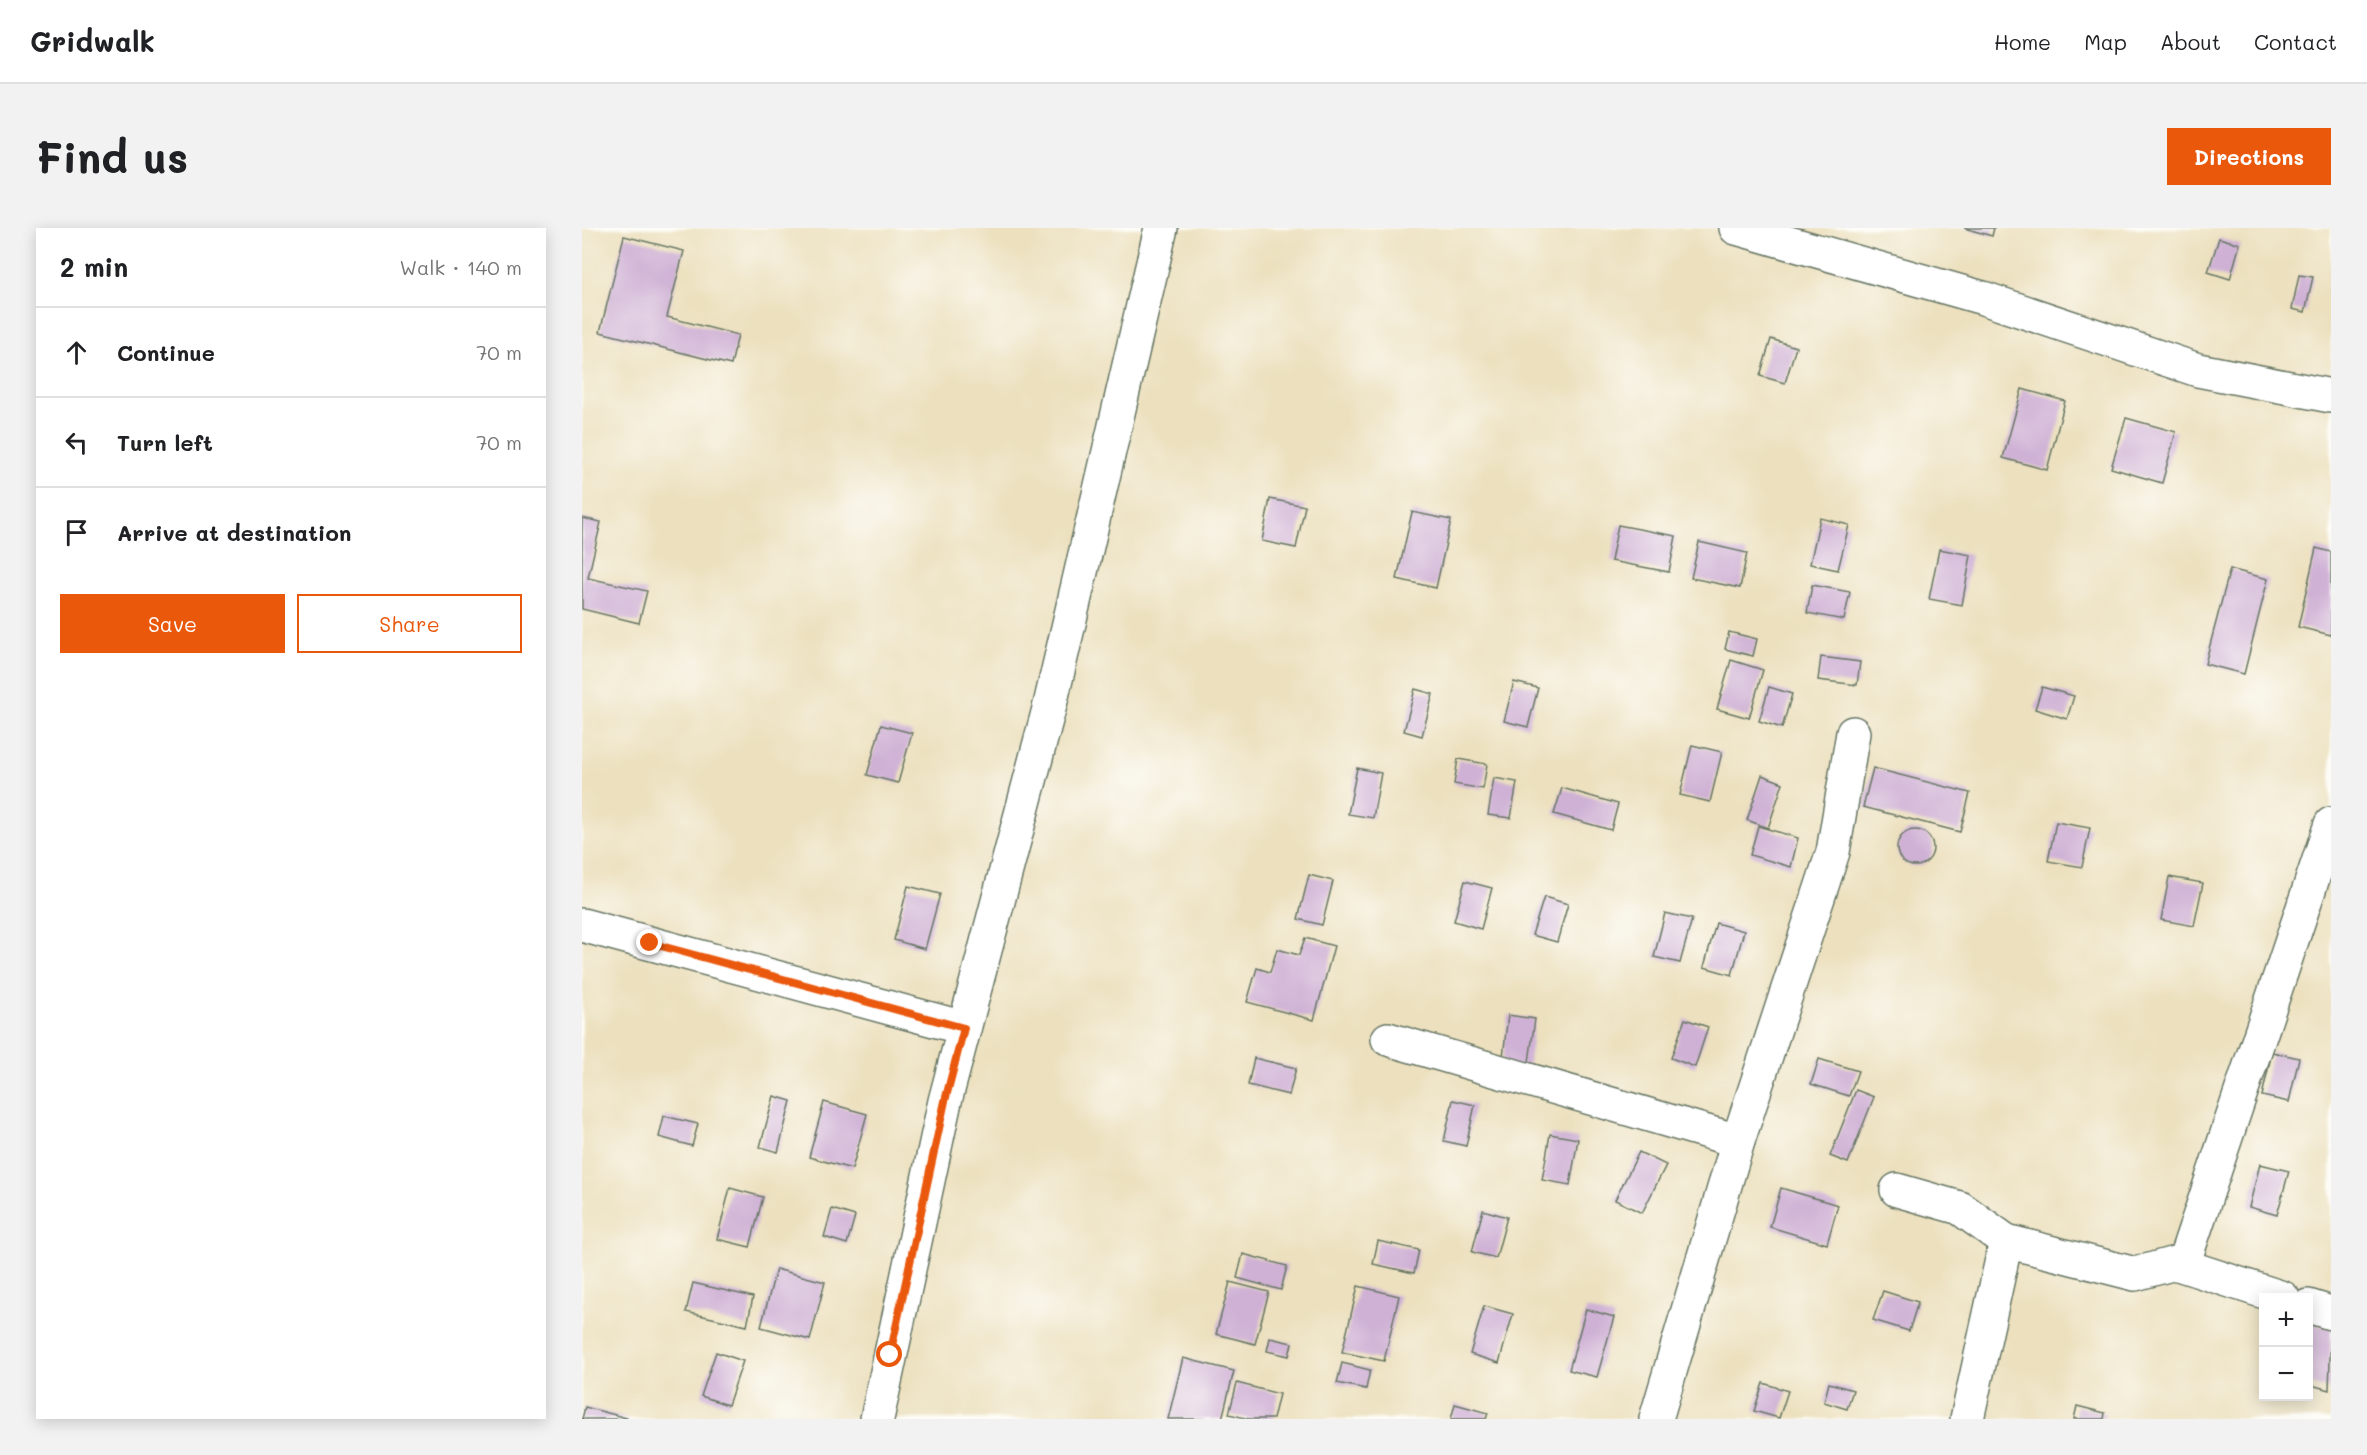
<!DOCTYPE html>
<html lang="en">
<head>
<meta charset="utf-8">
<style>
  body { margin:0; font-family:Mali,sans-serif; background:#f2f2f2; color:#202124 }
  .controls { position:absolute; right:18px; bottom:18px; display:grid; overflow:hidden; border-radius:0px; box-shadow:0 3px 15px #0003 }
  .controls button { width:54px; height:54px; display:grid; place-items:center; padding:0; border:0; border-bottom:2px solid #e0e0e0; background:#fff; color:#202124; font:30px sans-serif }
  .stop { position:absolute; width:18px; height:18px; margin:-14px; border:4px solid #ea580c; border-radius:50%; background:#fff }
  .stop.end { background:#ea580c; border-color:#fff; box-shadow:0 2px 6px #0008 }
  .list { margin:0; padding:0; list-style:none }
  h2 { display:flex; justify-content:space-between; align-items:center; height:78px; margin:0; padding:0 24px; font-size:26px }
  h2 small { font-size:20px; font-weight:400; color:#757577 }
  .list li { display:grid; grid-template-columns:39px 1fr auto; gap:18px; align-items:center; box-sizing:border-box; height:90px; padding:0 24px; border-top:2px solid #e0e0e0 }
  .list b { display:block; font-size:22px; white-space:nowrap }
  .list em { font-size:20px; font-style:normal; color:#757577 }
  .actions { display:flex; gap:12px; padding:18px 24px }
  .actions a { flex:1; padding:14px 0; border:2px solid #ea580c; border-radius:0px; text-align:center; font-size:21px; color:#ea580c }
  .actions .main { background:#ea580c; color:#fff }
  .icon { flex:none; width:33px; height:33px; fill:none; stroke:currentColor; stroke-width:2; stroke-linecap:round; stroke-linejoin:round }
  .map { position:relative; flex:none; width:1749px; height:1191px; overflow:hidden; border-radius:0px }
  header { display:flex; align-items:center; gap:36px; box-sizing:border-box; height:84px; padding:0 30px; background:#fff; border-bottom:2px solid #e0e0e0 }
  header strong { font-size:28px }
  nav { display:flex; gap:33px; margin-inline-start:auto; font-size:21px }
  .intro { display:flex; align-items:center; justify-content:space-between; box-sizing:border-box; height:144px; padding:0 36px }
  h1 { margin:0; font-size:42px }
  .button { padding:15px 27px; border-radius:0px; background:#ea580c; color:#fff; font-size:21px; font-weight:700 }
  main { display:flex; gap:36px; padding:0 36px }
  aside { flex:1; background:#fff; border-radius:0px; box-shadow:0 3px 15px #0003 }
  .map>svg:first-child { display:block }
  .building { fill:#cfb1d5 }
  .lines { fill:none; stroke-linecap:round; stroke-linejoin:round }
  .minor-casing { stroke:#677664; stroke-width:36 }
  .major-casing { stroke:#677664; stroke-width:36 }
  .minor { stroke:#fff; stroke-width:33 }
  .major { stroke:#fff; stroke-width:33 }
  .route { stroke:#ea580c; stroke-width:8 }
</style>
</head>
<body>
<header>
<strong>Gridwalk</strong>
<nav><a>Home</a><a>Map</a><a>About</a><a>Contact</a></nav>
</header>
<div class="intro"><h1>Find us</h1><a class="button">Directions</a></div>
<main>
<aside>
<h2>2 min<small>Walk · 140 m</small></h2>
<ul class="list">
<li><svg class="icon" aria-label="ahead" viewBox="0 0 24 24"><path d="M12 20V5M6 11l6-6 6 6"/></svg><div><b>Continue</b></div><em>70 m</em></li>
<li><svg class="icon" aria-label="left" viewBox="0 0 24 24"><path d="M17 20v-9H6M10 6l-5 5 5 5"/></svg><div><b>Turn left</b></div><em>70 m</em></li>
<li><svg class="icon" aria-label="arrive" viewBox="0 0 24 24"><path d="M6 21V4h12l-3 4 3 4H6"/></svg><div><b>Arrive at destination</b></div></li>
</ul>
<div class="actions"><a class="main">Save</a><a>Share</a></div>
</aside>
<div class="map">
<svg width="1749" height="1191" viewBox="0 0 1749 1191">
  <rect width="100%" height="100%" fill="#fdfcf7"/>
  <filter id="ink" filterUnits="userSpaceOnUse"><feTurbulence type="fractalNoise" baseFrequency=".0167" numOctaves="2"/><feDisplacementMap in="SourceGraphic" scale="12" xChannelSelector="R" yChannelSelector="G"/><feConvolveMatrix kernelMatrix="1 2 1 2 8 2 1 2 1" color-interpolation-filters="sRGB"/></filter>
  <filter id="wash" filterUnits="userSpaceOnUse"><feTurbulence type="fractalNoise" baseFrequency=".008" numOctaves="4" result="noise"/><feDisplacementMap in="SourceGraphic" scale="24" xChannelSelector="R" yChannelSelector="G"/><feGaussianBlur stdDeviation="1.35" result="paint"/><feColorMatrix in="noise" values="0 0 0 0 0 0 0 0 0 0 0 0 0 0 0 0 0 1.4 0 .05"/><feComposite in="paint" operator="in"/></filter>
  <g filter="url(#wash)">
    <rect width="100%" height="100%" fill="#ece0be"/>
    <g id="blocks">
      <g class="building">
        <path d="M1382,0H1412L1410,8Z"/>
        <path d="M42,8L102,23L85,89L156,107L149,137L18,104Z"/>
        <path d="M1637,10L1658,16L1648,51L1626,44Z"/>
        <path d="M1717,47L1731,49L1723,84L1710,81Z"/>
        <path d="M1189,111L1214,119L1203,155L1178,148Z"/>
        <path d="M1440,161L1483,173L1465,242L1421,230Z"/>
        <path d="M1544,190L1594,204L1580,255L1529,240Z"/>
        <path d="M688,271L723,278L714,320L680,313Z"/>
        <path d="M830,284L869,292L854,360L815,351Z"/>
        <path d="M0,290L19,294L6,350L65,363L57,395L0,381Z"/>
        <path d="M1238,290L1267,297L1256,342L1228,336Z"/>
        <path d="M1036,297L1094,308L1087,344L1029,333Z"/>
        <path d="M1117,314L1165,325L1158,360L1109,350Z"/>
        <path d="M1734,320L1749,324V407L1716,399Z"/>
        <path d="M1357,321L1389,327L1380,377L1347,371Z"/>
        <path d="M1648,341L1686,351L1662,446L1623,436Z"/>
        <path d="M1230,357L1268,364L1262,392L1225,385Z"/>
        <path d="M1147,404L1175,411L1171,428L1143,421Z"/>
        <path d="M1239,429L1278,434L1275,457L1236,452Z"/>
        <path d="M1149,432L1181,442L1167,490L1135,481Z"/>
        <path d="M932,454L956,460L946,499L922,493Z"/>
        <path d="M1187,459L1210,466L1200,500L1177,493Z"/>
        <path d="M1460,459L1492,468L1485,491L1453,481Z"/>
        <path d="M833,461L851,466L840,508L822,503Z"/>
        <path d="M299,497L330,505L316,555L285,547Z"/>
        <path d="M1110,517L1140,524L1128,574L1098,567Z"/>
        <path d="M876,531L905,536L901,561L872,556Z"/>
        <path d="M775,540L799,545L791,590L766,586Z"/>
        <path d="M1291,540L1388,565L1378,604L1281,579Z"/>
        <path d="M1180,547L1201,555L1186,600L1165,592Z"/>
        <path d="M912,550L935,554L929,590L906,587Z"/>
        <path d="M980,560L1036,576L1029,602L972,586Z"/>
        <path d="M1474,594L1508,600L1500,639L1466,633Z"/>
        <path d="M1176,598L1216,610L1209,639L1168,627Z"/>
        <circle cx="1333" cy="620" r="18"/>
        <path d="M727,647L751,653L740,697L716,691Z"/>
        <path d="M1587,649L1621,655L1612,698L1579,692Z"/>
        <path d="M883,653L910,660L899,701L872,693Z"/>
        <path d="M326,658L358,666L343,721L312,712Z"/>
        <path d="M962,669L986,676L975,714L950,707Z"/>
        <path d="M1083,685L1110,691L1098,735L1072,729Z"/>
        <path d="M1134,695L1162,703L1150,747L1122,739Z"/>
        <path d="M723,710L752,718L732,792L665,774L675,740L688,744L695,721L717,727Z"/>
        <path d="M926,787L953,791L946,841L920,837Z"/>
        <path d="M1103,791L1126,799L1113,839L1089,830Z"/>
        <path d="M1690,824L1717,830L1707,874L1680,868Z"/>
        <path d="M672,830L714,840L707,867L666,857Z"/>
        <path d="M1237,831L1276,843L1267,868L1229,856Z"/>
        <path d="M1274,862L1292,869L1266,935L1248,928Z"/>
        <path d="M192,868L209,873L196,924L178,919Z"/>
        <path d="M871,872L893,877L884,918L862,913Z"/>
        <path d="M242,874L285,886L270,941L227,929Z"/>
        <path d="M82,888L116,896L110,918L77,909Z"/>
        <path d="M968,906L996,911L988,957L960,952Z"/>
        <path d="M1057,924L1084,937L1060,985L1033,972Z"/>
        <path d="M1678,936L1707,943L1695,987L1667,979Z"/>
        <path d="M148,960L181,969L168,1019L135,1011Z"/>
        <path d="M1199,960L1256,977L1245,1016L1188,999Z"/>
        <path d="M250,981L273,988L265,1016L242,1009Z"/>
        <path d="M901,982L925,989L914,1030L890,1024Z"/>
        <path d="M796,1013L837,1022L832,1045L791,1036Z"/>
        <path d="M661,1026L705,1038L699,1062L655,1050Z"/>
        <path d="M194,1041L243,1054L228,1112L179,1099Z"/>
        <path d="M648,1054L687,1064L673,1116L634,1106Z"/>
        <path d="M111,1055L171,1069L165,1098L104,1084Z"/>
        <path d="M776,1058L817,1068L802,1133L760,1124Z"/>
        <path d="M1301,1063L1336,1074L1327,1103L1291,1092Z"/>
        <path d="M902,1078L931,1086L917,1135L888,1126Z"/>
        <path d="M1004,1081L1032,1089L1015,1149L987,1142Z"/>
        <path d="M1726,1094L1749,1100L1747,1162L1726,1156Z"/>
        <path d="M688,1110L710,1115L707,1128L685,1123Z"/>
        <path d="M134,1124L161,1133L146,1177L119,1168Z"/>
        <path d="M601,1130L652,1143L640,1191H586Z"/>
        <path d="M760,1135L788,1142L784,1161L755,1155Z"/>
        <path d="M655,1155L697,1166L691,1191H667L647,1186Z"/>
        <path d="M1181,1155L1206,1163L1197,1190L1172,1183Z"/>
        <path d="M1247,1155L1271,1162L1265,1181L1242,1174Z"/>
        <path d="M873,1176L906,1185L904,1191H869Z"/>
        <path d="M1495,1178L1523,1185L1522,1191H1492Z"/>
        <path d="M3,1179L45,1190V1191H0Z"/>
      </g>
    </g>
  </g>
  <g filter="url(#ink)">
    <use href="#blocks" fill-opacity="0" stroke="#677664" stroke-width="1.5"/>
    <g class="lines">
      <g class="minor-casing">
        <g id="minor">
          <path d="M1154,0L1401,70L1616,142L1749,168"/>
          <path d="M0,697L382,800"/>
          <path d="M806,811L1156,913"/>
          <path d="M1315,962L1378,980L1424,1013L1553,1046L1593,1035L1701,1070"/>
          <path d="M1601,1037L1749,596"/>
          <path d="M1726,1078L1749,1085"/>
          <path d="M1074,1191L1156,913L1251,624L1271,505"/>
          <path d="M1385,1191L1424,1013"/>
        </g>
      </g>
      <g class="major-casing">
        <path id="major" d="M295,1191L363,873L468,477L579,0"/>
      </g>
      <use href="#minor" class="minor"/>
      <use href="#major" class="major"/>
    </g>
  </g>
  <g class="lines" filter="url(#ink)">
    <path class="route" d="M68,715L382,800L363,873L308,1127"/>
  </g>
</svg>
<div class="controls">
<button>+</button>
<button>−</button>
</div>
<div class="stop" style="left:308px;top:1127px"></div>
<div class="stop end" style="left:68px;top:715px"></div>
</div>
</main>
</body>
</html>
